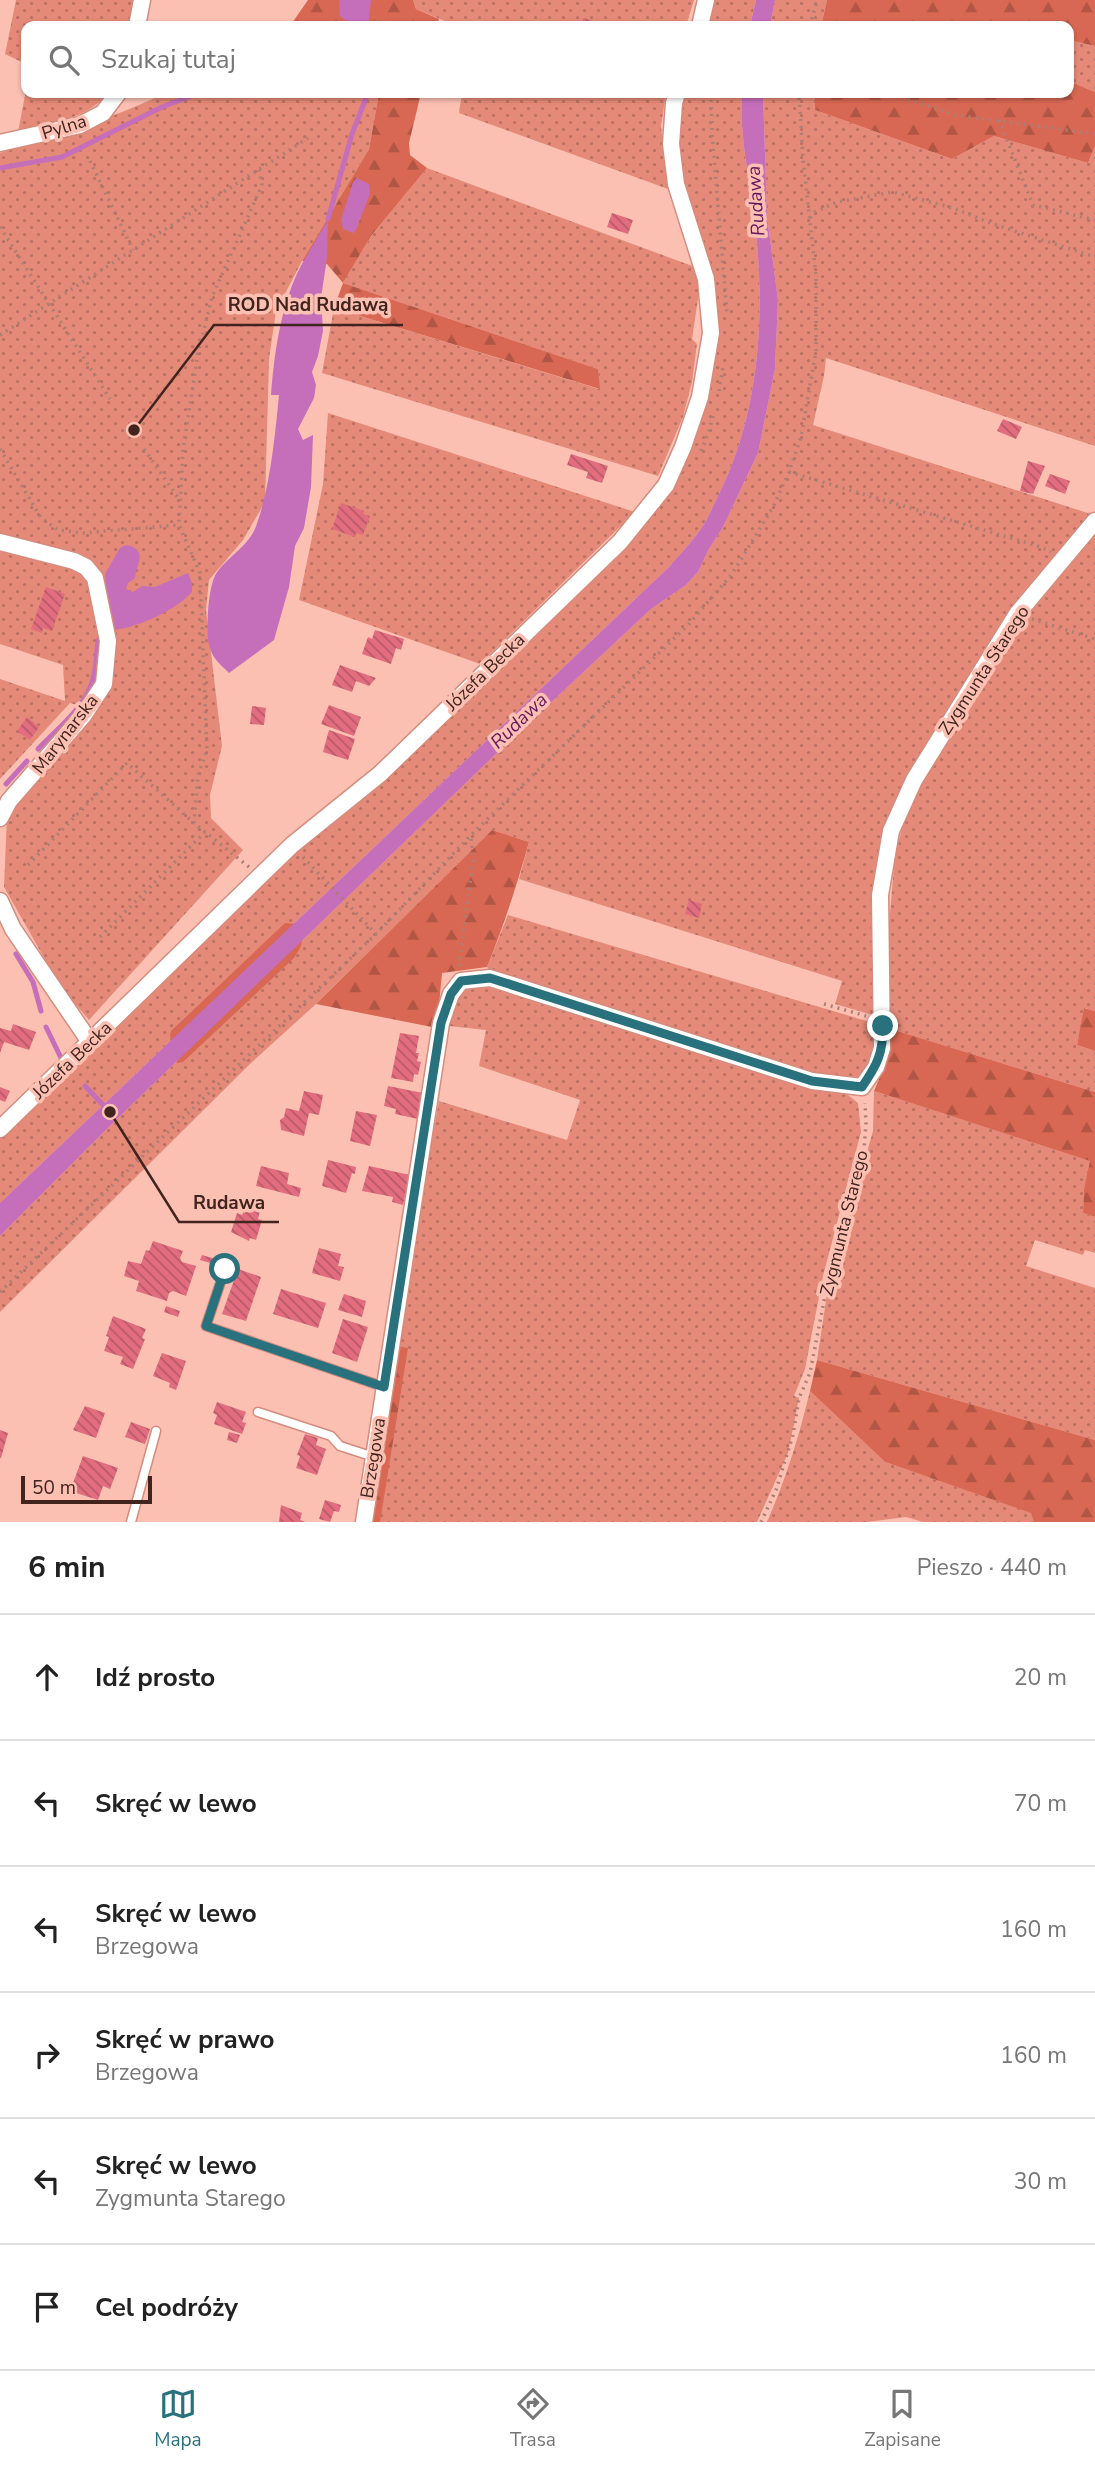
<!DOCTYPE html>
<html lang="pl">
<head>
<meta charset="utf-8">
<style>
  body { margin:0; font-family:"Nunito Sans",sans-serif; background:#f2f2f2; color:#222 }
  .scale { position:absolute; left:21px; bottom:18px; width:131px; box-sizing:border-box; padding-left:7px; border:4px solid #41241e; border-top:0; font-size:19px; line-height:24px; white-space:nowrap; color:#41241e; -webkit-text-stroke:5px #fcc0b3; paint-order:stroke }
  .stop { position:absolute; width:21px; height:21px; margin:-16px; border:5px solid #2a717e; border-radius:50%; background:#fff }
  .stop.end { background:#2a717e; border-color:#fff; box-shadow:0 2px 7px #0008 }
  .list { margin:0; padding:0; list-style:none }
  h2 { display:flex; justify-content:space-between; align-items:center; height:91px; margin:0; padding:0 28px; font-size:30px }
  h2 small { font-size:23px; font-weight:400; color:#767676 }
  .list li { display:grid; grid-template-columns:46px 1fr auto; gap:21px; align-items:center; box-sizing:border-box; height:126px; padding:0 28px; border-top:2px solid #e0e0e0 }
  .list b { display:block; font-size:26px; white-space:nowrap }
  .list p { margin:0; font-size:23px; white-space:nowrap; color:#767676 }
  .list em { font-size:23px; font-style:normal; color:#767676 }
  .icon { flex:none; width:38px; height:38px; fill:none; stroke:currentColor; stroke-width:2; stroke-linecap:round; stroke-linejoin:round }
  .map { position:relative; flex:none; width:1095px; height:1522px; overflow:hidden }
  .search { position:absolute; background:#fff; box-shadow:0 2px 5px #0004; left:21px; right:21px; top:21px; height:77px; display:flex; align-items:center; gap:18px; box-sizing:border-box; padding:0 24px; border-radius:14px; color:#767676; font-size:26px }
  .sheet { height:847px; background:#fff }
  nav { display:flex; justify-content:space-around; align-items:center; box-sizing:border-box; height:98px; border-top:2px solid #e0e0e0; background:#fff; font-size:19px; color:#767676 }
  nav a { display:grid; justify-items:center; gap:4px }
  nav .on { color:#2a717e }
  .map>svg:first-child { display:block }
  .grass { fill:url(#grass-dots) }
  .forest { fill:url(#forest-firs) }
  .water { fill:#c56eba }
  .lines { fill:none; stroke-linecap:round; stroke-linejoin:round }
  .stream { stroke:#c56eba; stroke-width:5 }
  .building { fill:url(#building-back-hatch) }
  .service-casing { stroke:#d48c7e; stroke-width:11 }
  .minor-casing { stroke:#d48c7e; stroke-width:19 }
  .path { stroke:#ac7e74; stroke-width:3.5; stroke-dasharray:2 5; stroke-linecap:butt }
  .service { stroke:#fff; stroke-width:8 }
  .minor { stroke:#fff; stroke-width:16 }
  .route { stroke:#2a717e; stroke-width:9 }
  .labels { text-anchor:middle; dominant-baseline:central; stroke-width:7; stroke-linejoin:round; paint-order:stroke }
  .street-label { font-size:18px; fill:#41241e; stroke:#fcc0b3 }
  .water-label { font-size:19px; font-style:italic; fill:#65165e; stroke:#fcc0b3 }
  .leader { fill:none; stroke:#41241e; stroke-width:2.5 }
  .callout-dot { fill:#41241e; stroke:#fcc0b3; stroke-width:2.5 }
  .callout-label { font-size:19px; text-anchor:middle; font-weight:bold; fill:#41241e; stroke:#fcc0b3; stroke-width:7; stroke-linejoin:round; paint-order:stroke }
</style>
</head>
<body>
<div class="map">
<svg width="1095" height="1522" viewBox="0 0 1095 1522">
  <defs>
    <pattern id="grass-dots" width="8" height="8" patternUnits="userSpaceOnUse" patternTransform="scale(1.75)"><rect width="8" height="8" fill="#e58a78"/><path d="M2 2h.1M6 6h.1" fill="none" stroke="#bb7162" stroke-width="1.8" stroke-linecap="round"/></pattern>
    <pattern id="forest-firs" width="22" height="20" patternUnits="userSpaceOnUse" patternTransform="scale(1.75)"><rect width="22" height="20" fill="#d86853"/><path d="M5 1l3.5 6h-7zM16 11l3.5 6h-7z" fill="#b15544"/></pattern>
    <pattern id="building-back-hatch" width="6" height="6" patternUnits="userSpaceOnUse" patternTransform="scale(1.75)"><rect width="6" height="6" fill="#e26d7f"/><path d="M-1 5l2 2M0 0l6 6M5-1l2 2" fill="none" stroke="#b95967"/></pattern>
  </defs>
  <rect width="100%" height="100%" fill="#fcc0b3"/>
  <g class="grass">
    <path d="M16,0H133L129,26H26V64L5,54Z"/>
    <path d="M413,0H694L686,26H457L416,9Z"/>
    <path d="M710,0H756L750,26H703Z"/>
    <path d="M775,0H827L821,26H770Z"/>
    <path d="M1069,40L1095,46V92L1069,81Z"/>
    <path d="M26,90V93H109C86,119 50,124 18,132Z"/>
    <path d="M166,93H379L369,149L302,261L276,311L269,359L265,502L243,540L209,580L206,610L222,746L210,795L211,818L243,850L89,1020L60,986L4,887L7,816L15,803L88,719L111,627L99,571L83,555L0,533V153C57,136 113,118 166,93Z"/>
    <path d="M462,93H666L661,126L668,189L459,113Z"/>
    <path d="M681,93H742C739,135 749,174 754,215C766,311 761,415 715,502C711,511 706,522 700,530C691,543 679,555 669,567L0,1203V1133L664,494L713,339L678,174L674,130Z"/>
    <path d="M763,93H815V110L952,159L994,136L1088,163L1095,146V446L826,358L824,376L813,425L1094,515L1016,608L887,838L876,1016L835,1004L842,981L519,879L529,842L492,830L316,1004L251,1063L0,1312V1236L117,1119L497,753L651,609L686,585L698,572L709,549L723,527L758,453L775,369L778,300L767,216Z"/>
    <path d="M427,168L695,267L699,292L692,339L697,344L692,382L683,417L658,476L322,373L334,308L599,389L598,369L343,283L371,236Z"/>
    <path d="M328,413L635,512L480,664L299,600L323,484Z"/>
    <path d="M1095,532V1011L1085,1008L1077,1045L1095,1051V1092L888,1028V937L895,855L907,810L944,741L1003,646Z"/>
    <path d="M0,548L73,567L87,577L101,641L95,680L81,706L70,703L0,779V679L65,701L63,665L0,644Z"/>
    <path d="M508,915L877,1024C876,1047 873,1080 844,1080C833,1080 821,1076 810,1074L493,976L487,967Z"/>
    <path d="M478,984L809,1087L848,1095L858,1103L861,1132L823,1276L805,1369L794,1396L799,1398L788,1453L757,1522H364L439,1101L567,1140L580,1100L479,1066L486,1030L449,1026C455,1004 455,992 478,984Z"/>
    <path d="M874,1091L1091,1161L1084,1189L1083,1213L1095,1217V1253L1085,1250L1083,1255L1035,1240L1026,1266L1095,1288V1440L817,1360L827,1294L873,1131Z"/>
    <path d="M810,1391L885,1462L1032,1513L1034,1522H923L906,1517L867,1522H767C786,1479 799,1436 810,1391Z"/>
  </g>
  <g class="forest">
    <path d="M308,0H413L416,9L439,19L437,26H290Z"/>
    <path d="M827,0H1095V46L1069,40V26H821Z"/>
    <path d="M1069,81L1095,92V146L1088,163L994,136L952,159L815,110V93H1069Z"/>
    <path d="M379,93H421L409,143L410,155L427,168L371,236L343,283L598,369L600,389L334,308L343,283L327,264L302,261L369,149Z"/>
    <path d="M492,830L529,842C517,885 504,925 487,967L442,973L437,1028L316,1004Z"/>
    <path d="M285,923L296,924C304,940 304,944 293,959L183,1062L177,1063L170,1036L171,1031Z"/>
    <path d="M1084,1008L1095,1011V1051L1077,1045Z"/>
    <path d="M888,1028L1095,1092V1217L1083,1213L1084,1189L1090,1161L874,1091L888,1058Z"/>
    <path d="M396,1346L408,1348L380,1522H369Z"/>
    <path d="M817,1360L1095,1440V1522H1034L1031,1513L885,1462L810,1391Z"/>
  </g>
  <g class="water">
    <path d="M339,0H371L368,26L345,20L340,16Z"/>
    <path d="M756,0H775L770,26H750Z"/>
    <path d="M742,93H763L767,216L778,300L775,369L758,453L723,527L709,549L698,572L686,585L651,609L497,753L117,1119L0,1236V1203L669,567C679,555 691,543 700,530C706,522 711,511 715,502C761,415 766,311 754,215C749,174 739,135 742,93Z"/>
    <path d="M357,178L369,184L370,194L356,230L353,233L343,229L341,220L353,182Z"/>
    <path d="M328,219L327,258L321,298L323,331L318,356L312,372L316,385L314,398L298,429L303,440L313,435L311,487L304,528L295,546L289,587L274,640L229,673C221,665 213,659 210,648C205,635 208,586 216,574C225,559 247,547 255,529C270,490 275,436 279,395H271C274,356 280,312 296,276C305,256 318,238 328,219Z"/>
    <path d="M126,545C147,549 138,561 135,578L128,583L126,589L133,592L142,586L155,587L188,573L192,583V592C174,611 141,626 115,630L106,590L105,574L120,548Z"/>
  </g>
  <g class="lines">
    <g class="stream">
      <path d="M0,168L62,157L162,107L199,93"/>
      <path d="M328,219L352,134L368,93"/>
      <path d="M38,749C56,730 82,710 91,685C97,672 96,655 98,641L100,637"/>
      <path d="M6,784L27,761"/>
      <path d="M16,954L33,982L41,1011"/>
      <path d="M46,1027L63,1062"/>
      <path d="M85,1086L107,1109"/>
    </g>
  </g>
  <g class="building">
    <path d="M583,18L610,26H581Z"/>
    <path d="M612,213L633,220L628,234L607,227Z"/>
    <path d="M1003,419L1022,427L1016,439L997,431Z"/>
    <path d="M571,454L608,466L602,483L586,478L588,472L567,465Z"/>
    <path d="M1028,461L1045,466L1033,494L1020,491Z"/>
    <path d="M1050,474L1070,481L1065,494L1045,486Z"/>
    <path d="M341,503L364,511L363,514L370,516L363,535L356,533L355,537L332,529Z"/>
    <path d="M46,587L65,594L52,631L43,628L42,633L31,629Z"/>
    <path d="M375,630L404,639L401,650L396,648L391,664L362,654L368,637L372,639Z"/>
    <path d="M340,665L359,672L376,678L369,686L356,681L352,692L332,685Z"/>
    <path d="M329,705L361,717L354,736L321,724Z"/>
    <path d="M252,706L266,708L264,725L250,724Z"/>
    <path d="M27,717L39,727L30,740L17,731Z"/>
    <path d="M329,730L355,739L348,760L323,752Z"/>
    <path d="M689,900L702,904L699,918L685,914Z"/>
    <path d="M13,1024L36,1032L29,1050L4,1042L0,1053V1028L11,1031Z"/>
    <path d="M400,1033L419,1036L416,1053H419L417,1061L421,1062L418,1075L414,1074L413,1082L391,1078Z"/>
    <path d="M388,1086L423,1093L418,1119L395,1114L396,1109L384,1106Z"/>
    <path d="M0,1087L10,1091L5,1102L0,1100Z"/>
    <path d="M304,1091L323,1095L319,1115L309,1113L304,1136L281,1130L280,1120L284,1117L286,1108L299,1111Z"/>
    <path d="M356,1111L377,1115L370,1146L350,1141Z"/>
    <path d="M328,1160L356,1167L355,1174L352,1173L346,1193L322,1186Z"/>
    <path d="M261,1166L289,1173L287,1184L301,1188L299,1197L256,1186Z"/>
    <path d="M369,1166L410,1175L403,1205L392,1202L393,1197L362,1191Z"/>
    <path d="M245,1206L260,1211L258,1219L262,1220L256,1240L250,1238L249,1241L231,1232L237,1213L242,1215Z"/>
    <path d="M153,1241L183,1251L180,1258L182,1262L196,1266L186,1296L173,1291L169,1293L167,1301L136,1291L139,1281L124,1276L128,1261L141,1264L146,1250L149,1251Z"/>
    <path d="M319,1248L341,1254L338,1266L344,1267L340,1281L312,1273Z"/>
    <path d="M202,1255L219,1260L217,1265L200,1260Z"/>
    <path d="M238,1269L261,1277L246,1321L222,1314Z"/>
    <path d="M281,1289L326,1303L318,1328L273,1314Z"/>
    <path d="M344,1294L366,1301L362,1317L338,1310Z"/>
    <path d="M166,1306L180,1311L178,1317L164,1312Z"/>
    <path d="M113,1316L146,1329L142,1338L145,1339L133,1369L120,1364L123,1357L104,1351L109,1337L106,1336Z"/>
    <path d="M343,1319L368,1327L357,1362L332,1353Z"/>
    <path d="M162,1353L186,1361L176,1390L169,1387L170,1383L153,1376Z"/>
    <path d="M217,1402L246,1412L242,1422L246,1423L242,1434L214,1424L217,1415L213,1413Z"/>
    <path d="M85,1406L105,1413L96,1438L73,1430Z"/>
    <path d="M131,1422L150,1429L145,1444L125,1437Z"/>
    <path d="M0,1430L8,1433L1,1458H0Z"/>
    <path d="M229,1432L240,1435L237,1443L227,1440Z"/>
    <path d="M305,1434L318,1438L316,1445L326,1449L317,1475L296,1468L300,1456L297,1455Z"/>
    <path d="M83,1456L118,1468L110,1489L103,1486L98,1500L70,1491Z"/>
    <path d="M325,1500L341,1505L339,1512L334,1511L330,1522L319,1519Z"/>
    <path d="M281,1505L302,1513L300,1520L305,1522H279Z"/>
  </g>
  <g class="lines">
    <g class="service-casing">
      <g id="service">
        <path d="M225,1269L206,1326L384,1387"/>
        <path d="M258,1412L331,1436L340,1446L374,1457"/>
        <path d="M131,1522L156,1431"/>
      </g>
    </g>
    <g class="minor-casing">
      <g id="minor">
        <path d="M137,26L142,0"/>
        <path d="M700,26L706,0"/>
        <path d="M0,143L80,125L103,113L118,93"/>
        <path d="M0,542L74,561L86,567L95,578L108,641L104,684L83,716L9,801L0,818"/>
        <path d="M0,901L13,929L90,1042"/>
        <path d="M0,1129L292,845L380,774L620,542L666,485L683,447L700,397L711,333L706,279L676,184L671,144L674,103L677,93"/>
        <path d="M364,1522L441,1023L451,994L461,981L490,978L812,1081L862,1087L876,1067L882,1048L880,895L891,831L914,780L1017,614L1095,521"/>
      </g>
    </g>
    <g class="path">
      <path d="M810,26L817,0"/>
      <path d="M711,93L712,133L727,314"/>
      <path d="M888,93L956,115L1095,134"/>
      <path d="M999,120L1033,205L1095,220"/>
      <path d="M90,161L133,250"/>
      <path d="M810,218L815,212L837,202L893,192L953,208L993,224L1095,257"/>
      <path d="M0,227L110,399"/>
      <path d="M0,335L308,138"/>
      <path d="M719,391L723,367"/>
      <path d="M0,449L41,518L58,530L83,533L179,525"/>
      <path d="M144,449L179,499"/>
      <path d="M701,451L709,431L714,412"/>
      <path d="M789,472L1041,547L1051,552"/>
      <path d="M1032,619L1095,639"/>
      <path d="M303,857L376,934"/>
      <path d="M28,865L127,763L194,823"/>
      <path d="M249,867L194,823L198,775L207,750L200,573L179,525L183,450L198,353L212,297L262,185L259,170"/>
      <path d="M100,937L205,832"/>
      <path d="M459,966L473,860L471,835"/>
      <path d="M824,1004L866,1016"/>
      <path d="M0,1292L376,934L471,835L689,624L732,574L773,507L789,472L801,437L816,351V276L803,159L799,93"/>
      <path d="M761,1522L776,1490L793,1435L799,1398L810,1373L831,1265L864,1149L866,1124L865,1103"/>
    </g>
    <use href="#service" class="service"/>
    <use href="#minor" class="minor"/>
  </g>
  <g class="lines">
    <path class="route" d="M225,1269L206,1326L384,1387L441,1023L451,994L461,981L490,978L812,1081L862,1087C877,1065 883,1054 883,1026"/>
  </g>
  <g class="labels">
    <g class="street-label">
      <text transform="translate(64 127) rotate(-17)">Pylna</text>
      <text transform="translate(984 670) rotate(-57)">Zygmunta Starego</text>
      <text transform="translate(485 672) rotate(-44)">Józefa Becka</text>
      <text transform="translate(65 734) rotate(-52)">Marynarska</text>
      <text transform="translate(72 1060) rotate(-44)">Józefa Becka</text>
      <text transform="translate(844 1223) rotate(-76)">Zygmunta Starego</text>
      <text transform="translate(373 1458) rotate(-81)">Brzegowa</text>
    </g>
    <g class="water-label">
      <text transform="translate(756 201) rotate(-94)">Rudawa</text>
      <text transform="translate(519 721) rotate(-44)">Rudawa</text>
    </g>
  </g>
  <path class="leader" d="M134 430L214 325H403M110 1112L179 1222H279"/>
  <g class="callout-dot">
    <circle cx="134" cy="430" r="7"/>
    <circle cx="110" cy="1112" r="7"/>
  </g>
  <g class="callout-label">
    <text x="308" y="311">ROD Nad Rudawą</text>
    <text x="229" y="1209">Rudawa</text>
  </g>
</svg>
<div class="scale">50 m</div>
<div class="stop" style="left:225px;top:1269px"></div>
<div class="stop end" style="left:883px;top:1026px"></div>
<div class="search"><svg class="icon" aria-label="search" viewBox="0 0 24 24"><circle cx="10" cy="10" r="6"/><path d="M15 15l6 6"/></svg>Szukaj tutaj</div>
</div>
<section class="sheet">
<h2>6 min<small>Pieszo · 440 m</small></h2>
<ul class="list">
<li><svg class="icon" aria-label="ahead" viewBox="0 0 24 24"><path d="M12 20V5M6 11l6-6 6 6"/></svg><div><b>Idź prosto</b></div><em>20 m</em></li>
<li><svg class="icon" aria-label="left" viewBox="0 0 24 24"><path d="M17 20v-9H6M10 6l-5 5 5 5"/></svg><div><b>Skręć w lewo</b></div><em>70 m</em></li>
<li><svg class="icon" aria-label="left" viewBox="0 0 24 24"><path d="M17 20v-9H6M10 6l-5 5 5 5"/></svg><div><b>Skręć w lewo</b><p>Brzegowa</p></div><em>160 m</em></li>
<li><svg class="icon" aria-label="right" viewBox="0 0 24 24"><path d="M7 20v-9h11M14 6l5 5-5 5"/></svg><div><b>Skręć w prawo</b><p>Brzegowa</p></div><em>160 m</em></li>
<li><svg class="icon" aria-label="left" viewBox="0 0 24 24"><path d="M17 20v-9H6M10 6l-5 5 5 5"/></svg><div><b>Skręć w lewo</b><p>Zygmunta Starego</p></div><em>30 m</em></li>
<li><svg class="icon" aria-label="arrive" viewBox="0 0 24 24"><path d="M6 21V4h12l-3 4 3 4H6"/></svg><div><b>Cel podróży</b></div></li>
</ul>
</section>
<nav>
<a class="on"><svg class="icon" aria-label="map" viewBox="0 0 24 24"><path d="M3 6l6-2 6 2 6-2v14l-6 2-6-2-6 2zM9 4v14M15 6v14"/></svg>Mapa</a>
<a><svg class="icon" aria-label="directions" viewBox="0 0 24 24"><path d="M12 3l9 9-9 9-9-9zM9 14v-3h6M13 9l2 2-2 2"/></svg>Trasa</a>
<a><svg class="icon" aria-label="saved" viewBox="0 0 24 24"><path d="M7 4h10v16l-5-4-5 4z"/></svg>Zapisane</a>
</nav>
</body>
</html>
